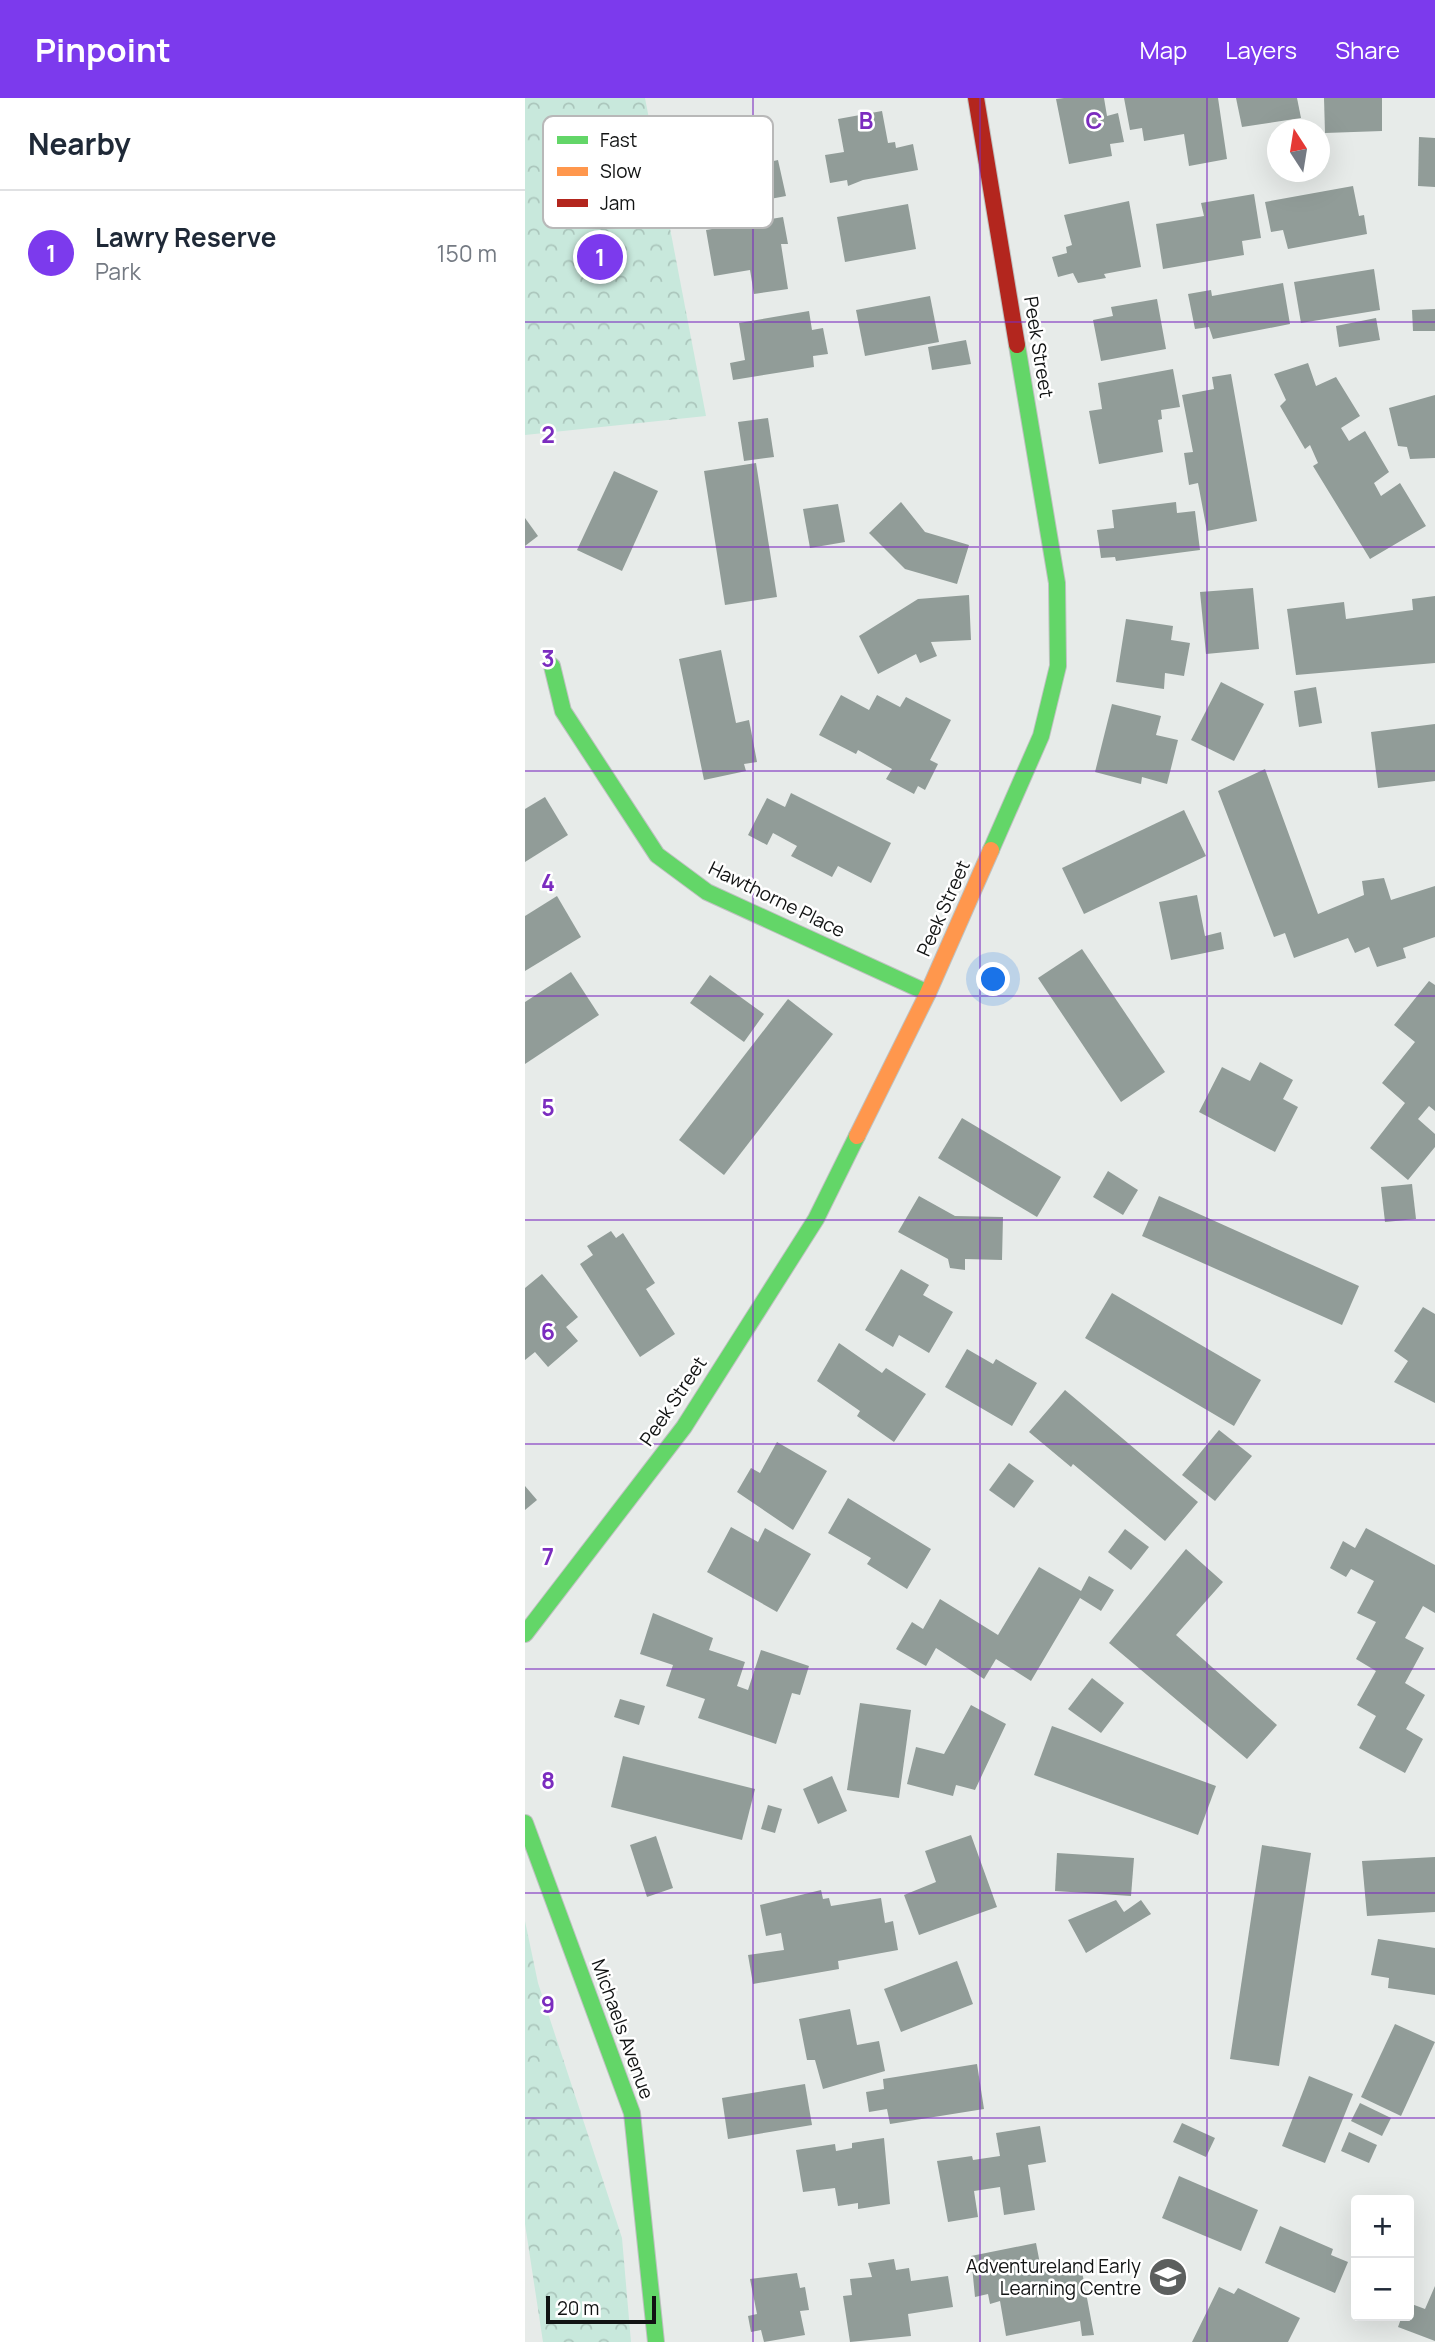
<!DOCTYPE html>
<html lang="en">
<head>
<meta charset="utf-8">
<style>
  body { margin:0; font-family:Manrope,sans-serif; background:#f6f6f7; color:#1f2937 }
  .controls { position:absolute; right:21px; bottom:21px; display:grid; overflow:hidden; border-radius:7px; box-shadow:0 7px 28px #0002 }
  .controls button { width:63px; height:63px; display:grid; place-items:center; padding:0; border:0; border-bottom:2px solid #e0e1e3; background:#fff; color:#1f2937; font:35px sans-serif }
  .compass { position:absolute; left:742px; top:21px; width:63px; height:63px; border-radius:50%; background:#fff; box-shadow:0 7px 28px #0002; rotate:348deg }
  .scale { position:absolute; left:21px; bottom:18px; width:110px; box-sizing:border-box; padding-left:7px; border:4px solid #111313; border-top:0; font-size:19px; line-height:24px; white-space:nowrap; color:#111313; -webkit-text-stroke:5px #fff; paint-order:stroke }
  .you { position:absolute; left:469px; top:882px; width:24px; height:24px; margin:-18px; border:5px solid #fff; border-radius:50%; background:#1a73e8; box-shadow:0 0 0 10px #1a73e833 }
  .badge { display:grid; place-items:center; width:46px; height:46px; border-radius:50%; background:#7c3aed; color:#fff; font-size:23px; font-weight:700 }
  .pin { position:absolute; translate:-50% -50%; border:4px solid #fff; box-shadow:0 2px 7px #0006 }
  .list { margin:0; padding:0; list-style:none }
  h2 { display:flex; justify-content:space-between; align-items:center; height:91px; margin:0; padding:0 28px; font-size:30px }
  h2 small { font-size:23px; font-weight:400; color:#747a83 }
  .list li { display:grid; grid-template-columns:46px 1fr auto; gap:21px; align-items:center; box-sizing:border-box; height:126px; padding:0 28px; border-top:2px solid #e0e1e3 }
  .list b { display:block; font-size:26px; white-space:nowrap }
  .list p { margin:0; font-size:23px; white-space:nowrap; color:#747a83 }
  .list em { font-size:23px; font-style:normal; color:#747a83 }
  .map { position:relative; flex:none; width:910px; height:2244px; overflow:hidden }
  header { display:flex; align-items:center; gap:42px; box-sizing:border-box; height:98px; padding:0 35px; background:#7c3aed; color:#fff }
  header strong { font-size:33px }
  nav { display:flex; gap:38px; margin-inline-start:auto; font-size:24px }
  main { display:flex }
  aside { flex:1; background:#fff }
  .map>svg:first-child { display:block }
  .forest { fill:url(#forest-crowns) }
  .building { fill:#919c98 }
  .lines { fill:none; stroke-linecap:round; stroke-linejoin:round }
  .fast-casing { stroke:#bec1c0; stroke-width:18 }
  .slow-casing { stroke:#bec1c0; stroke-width:18 }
  .jam-casing { stroke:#bec1c0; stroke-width:18 }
  .fast { stroke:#63d668; stroke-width:16 }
  .slow { stroke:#ff974d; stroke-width:16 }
  .jam { stroke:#b3261e; stroke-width:16 }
  .grid { fill:none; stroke:#7b2cbf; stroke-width:2; stroke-opacity:0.55 }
  .labels { text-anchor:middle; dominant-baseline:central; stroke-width:5; stroke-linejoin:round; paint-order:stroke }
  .street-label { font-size:19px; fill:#111313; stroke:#fff }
  .poi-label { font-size:19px; fill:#111313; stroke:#fff; text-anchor:end }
  .key { fill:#fff; stroke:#b8b8b8; stroke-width:2 }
  .key-label { font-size:19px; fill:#111313 }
  .grid-label { font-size:23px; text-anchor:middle; font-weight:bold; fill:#7b2cbf; stroke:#fff; stroke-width:5; stroke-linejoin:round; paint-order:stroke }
</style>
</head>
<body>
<header>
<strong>Pinpoint</strong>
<nav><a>Map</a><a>Layers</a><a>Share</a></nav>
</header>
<main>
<aside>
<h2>Nearby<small></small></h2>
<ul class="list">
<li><span class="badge">1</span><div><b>Lawry Reserve</b><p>Park</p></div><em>150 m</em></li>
</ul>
</aside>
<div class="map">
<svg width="910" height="2244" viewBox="0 0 910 2244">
  <defs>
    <pattern id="forest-crowns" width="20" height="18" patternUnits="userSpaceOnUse" patternTransform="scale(1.75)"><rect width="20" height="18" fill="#c8e8dc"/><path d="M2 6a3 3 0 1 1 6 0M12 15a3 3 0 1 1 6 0" fill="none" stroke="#abc6bc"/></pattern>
  </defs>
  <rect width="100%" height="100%" fill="#e7ebe9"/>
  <g class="forest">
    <path d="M0,0H120L181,318L0,337Z"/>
    <path d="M0,1823L13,1885L97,2140L106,2244H18L0,2126Z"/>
  </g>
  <g class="building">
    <path d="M539,0H579L582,18L593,15L599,44L585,46L587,58L544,66L531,1Z"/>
    <path d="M599,0H693L702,61L664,68L659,36L619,43L617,30L605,32Z"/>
    <path d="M711,0H772L776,20L717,29Z"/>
    <path d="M799,0H857V33L800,35Z"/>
    <path d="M357,13L363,45L370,44L371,50L388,46L393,72L338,82L323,88L322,82L305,85L300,57L319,54L313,21Z"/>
    <path d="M200,39L206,72L253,62L261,98L158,117L146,56L163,53L161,46Z"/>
    <path d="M894,39L910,40V89L893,88Z"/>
    <path d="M828,88L834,118L839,117L842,136L763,151L758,132L746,134L740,104Z"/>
    <path d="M729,96L736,140L717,143L719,157L638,171L631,126L679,118L676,105Z"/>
    <path d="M604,103L616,169L579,176L581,180L553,185L548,175L533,179L527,159L542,155L541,149L547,147L539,117Z"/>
    <path d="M383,106L391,151L320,164L312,119Z"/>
    <path d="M258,119L263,146H256L263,191L229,196L225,172L189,178L181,132Z"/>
    <path d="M849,171L855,212L776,225L769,184Z"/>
    <path d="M758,185L765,226L688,241L684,229L670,231L663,196L686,192L687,198Z"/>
    <path d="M405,198L414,244L340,258L331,212Z"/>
    <path d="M632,201L641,251L576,263L568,222L588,218L586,209Z"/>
    <path d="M910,211V233H888L887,212Z"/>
    <path d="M284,213L287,232L298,230L303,256L288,258L289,269L208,282L205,265L220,262L214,225Z"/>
    <path d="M851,220L855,242L814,249L811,228Z"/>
    <path d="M441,242L446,266L407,272L403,249Z"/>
    <path d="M783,265L791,288L811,279L835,318L816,330L824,343L840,333L864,374L849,385L856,398L875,385L901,428L845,461L788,368L793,365L785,347L780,351L755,308L761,302L749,276Z"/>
    <path d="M648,271L655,309L636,312L637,321L633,322L638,354L574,366L564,313L577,311L573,285Z"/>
    <path d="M706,276L732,423L682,433L673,385L664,387L659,355L668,354L657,297L689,291L687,279Z"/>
    <path d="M910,297V360L885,361L882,349L873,348L864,310Z"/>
    <path d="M243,320L249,359L219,363L213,324Z"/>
    <path d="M231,365L252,499L200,507L179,373Z"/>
    <path d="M89,373L133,393L97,473L52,452Z"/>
    <path d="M376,404L400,434L444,447L432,486L380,471L344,435Z"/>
    <path d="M651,404L652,415L670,413L675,452L591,463L590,459L576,460L572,432L589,430L587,412Z"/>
    <path d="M313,406L320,444L285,450L278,411Z"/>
    <path d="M0,420L13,438L0,448Z"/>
    <path d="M728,490L734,551L681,556L675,494Z"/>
    <path d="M444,497L446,542L406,544L412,558L395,565L391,556L353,576L334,538L393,501Z"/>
    <path d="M910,498V565L771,577L762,511L819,504L821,521L888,512L887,501Z"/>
    <path d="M601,521L648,528L646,542L665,545L659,578L640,575L639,591L591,584Z"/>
    <path d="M196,552L211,625L224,622L232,664L219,666L221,673L179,682L154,561Z"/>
    <path d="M696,584L739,606L709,663L666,642Z"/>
    <path d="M791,589L797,625L774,629L769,593Z"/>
    <path d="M316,597L344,612L352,597L375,609L381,599L426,622L405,662L413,666L400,692L393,688L389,696L361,681L367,671L333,652L331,656L294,637Z"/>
    <path d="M587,606L636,618L631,637L653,642L642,686L617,679L616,686L570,674Z"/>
    <path d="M910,626V683L853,690L846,634Z"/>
    <path d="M740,671L793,816L839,797L837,783L859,780L866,802L910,788V839L878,850L881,860L852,869L844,849L830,855L823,840L769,860L760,835L749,839L693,693Z"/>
    <path d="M266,695L366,745L346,785L313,768L307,779L266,758L272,748L248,735L242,747L223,737L242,700L260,709Z"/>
    <path d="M20,699L43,737L0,764V711Z"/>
    <path d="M659,712L681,758L559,816L537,770Z"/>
    <path d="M672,797L680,838L696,834L699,851L646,862L634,804Z"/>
    <path d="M32,798L56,839L0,873V818Z"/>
    <path d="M557,851L640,974L596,1004L513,880Z"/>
    <path d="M46,874L74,917L0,966V904Z"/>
    <path d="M185,877L239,916L219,944L165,905Z"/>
    <path d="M904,883L910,887V1013L904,1008L893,1021L910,1036V1049L883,1082L845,1050L880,1005L857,985L890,944L869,927Z"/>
    <path d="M263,901L308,936L199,1077L154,1042Z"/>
    <path d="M735,964L768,982L758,1001L773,1009L750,1054L674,1014L697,969L725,983Z"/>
    <path d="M437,1020L536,1079L512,1119L413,1060Z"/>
    <path d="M583,1073L613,1092L598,1117L568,1099Z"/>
    <path d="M887,1086L891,1121L860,1124L856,1089Z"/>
    <path d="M394,1098L430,1118L478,1119L477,1162L440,1161V1172L425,1170L423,1161L373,1134Z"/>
    <path d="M634,1098L834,1188L817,1227L617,1138Z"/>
    <path d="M86,1133L91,1140L98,1135L130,1185L121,1191L150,1236L115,1259L55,1166L68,1157L62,1148Z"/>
    <path d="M376,1171L404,1187L398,1197L428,1214L404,1255L374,1237L368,1249L340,1232Z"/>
    <path d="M17,1176L53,1219L41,1229L53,1243L23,1269L10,1254L0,1262V1190Z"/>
    <path d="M587,1195L736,1282L709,1328L560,1240Z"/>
    <path d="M898,1209L910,1216V1305L869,1284L883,1263L869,1253Z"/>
    <path d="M314,1245L357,1275L361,1270L401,1296L369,1344L332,1318L335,1313L292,1283Z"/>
    <path d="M442,1251L468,1266L471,1261L512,1285L487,1328L420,1289Z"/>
    <path d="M540,1292L673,1404L640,1443L548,1366L546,1369L504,1334Z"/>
    <path d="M694,1332L727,1358L690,1403L657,1377Z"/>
    <path d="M252,1344L302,1373L268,1432L212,1394L226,1370L235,1375Z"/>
    <path d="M484,1365L509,1383L489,1410L464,1392Z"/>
    <path d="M0,1388L12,1402L0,1412Z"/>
    <path d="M323,1400L406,1451L382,1491L342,1466L346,1460L303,1435Z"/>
    <path d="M206,1429L233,1444L240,1430L286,1456L252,1514L182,1474Z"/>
    <path d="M841,1430L910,1467V1515L898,1508L880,1540L899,1550L880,1585L900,1597L881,1631L898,1641L880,1675L834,1650L851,1618L832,1607L851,1573L831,1561L851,1524L832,1515L849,1483L826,1471L821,1479L805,1470L818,1443L830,1450Z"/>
    <path d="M600,1431L624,1449L606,1472L583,1454Z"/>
    <path d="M661,1451L698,1484L651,1537L752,1627L722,1661L584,1545Z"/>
    <path d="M514,1469L556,1493L564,1478L589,1492L576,1513L555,1500L506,1583L471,1561L459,1581L411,1550L401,1568L371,1551L387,1524L398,1531L415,1501L473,1537Z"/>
    <path d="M128,1515L188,1540L184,1552L220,1564L212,1588L223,1592L236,1552L284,1568L275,1597L267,1595L251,1646L173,1620L180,1601L141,1588L148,1567L115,1556Z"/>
    <path d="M567,1580L599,1605L576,1635L543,1611Z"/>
    <path d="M95,1601L120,1608L114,1627L89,1619Z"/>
    <path d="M335,1605L386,1612L374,1700L322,1692Z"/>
    <path d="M446,1607L481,1626L450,1692L431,1687L428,1698L382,1686L391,1649L419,1656Z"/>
    <path d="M527,1628L691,1688L673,1737L509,1677Z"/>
    <path d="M98,1658L230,1691L217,1742L86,1709Z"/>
    <path d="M307,1678L322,1713L293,1726L278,1691Z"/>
    <path d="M243,1707L257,1711L250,1735L236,1731Z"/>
    <path d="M446,1737L472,1809L394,1837L379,1797L411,1784L400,1753Z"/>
    <path d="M131,1738L148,1790L122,1799L105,1747Z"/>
    <path d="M737,1747L786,1755L754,1968L705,1961Z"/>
    <path d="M532,1755L609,1760L606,1798L530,1793Z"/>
    <path d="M910,1759V1814L842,1818L837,1763Z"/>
    <path d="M296,1792L298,1801L304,1800L306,1808L356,1800L360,1825L368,1823L373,1852L313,1863L314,1871L228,1886L223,1857L259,1852L256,1835L241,1838L235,1807Z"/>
    <path d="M591,1802L599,1814L616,1802L626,1816L561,1855L543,1822Z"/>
    <path d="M853,1841L910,1850V1897L863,1890L864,1880L846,1877Z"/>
    <path d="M432,1863L448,1906L376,1934L359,1891Z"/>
    <path d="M325,1911L332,1947L354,1943L360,1973L298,1991L290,1962H282L274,1921Z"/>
    <path d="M870,1926L910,1944L876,2018L836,1999Z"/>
    <path d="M452,1966L459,2011L365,2026L362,2011L344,2014L341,1994L359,1991L358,1981Z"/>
    <path d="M784,1978L828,1996L800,2065L757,2048Z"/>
    <path d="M280,1986L287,2027L203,2041L197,2000Z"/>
    <path d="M835,2005L866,2020L857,2038L826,2023Z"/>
    <path d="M657,2025L690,2040L681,2059L648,2044Z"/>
    <path d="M515,2028L521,2064L503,2067L510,2112L479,2117L475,2089L449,2093L453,2119L423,2124L412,2063L447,2058L448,2062L475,2058L471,2035Z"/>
    <path d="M824,2034L852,2047L844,2065L816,2053Z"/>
    <path d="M359,2040L365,2106L333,2111V2105L313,2108L310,2090L278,2094L271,2052L310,2046L311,2053L327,2050V2045Z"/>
    <path d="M654,2078L733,2112L716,2153L637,2120Z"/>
    <path d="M755,2128L808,2151L806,2157L823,2164L810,2195L740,2165Z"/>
    <path d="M511,2145L516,2171L555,2163L569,2237L557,2238L555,2223L481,2238L475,2203L465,2206L463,2196L450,2199L446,2158Z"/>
    <path d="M369,2161L371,2172L384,2170L386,2183L423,2178L428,2209L383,2216L386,2238L325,2244L318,2198L327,2197L325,2181L347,2179L343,2165Z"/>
    <path d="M272,2175L275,2190L280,2189L284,2212L275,2213L280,2237L239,2244L236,2232L226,2234L223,2218L232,2216L225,2181Z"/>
    <path d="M910,2188V2243L873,2229L877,2218H884V2205L900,2211Z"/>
    <path d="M694,2189L709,2196L713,2190L775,2220L763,2244H667Z"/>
  </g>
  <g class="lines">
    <g class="fast-casing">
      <g id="fast">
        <path d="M27,568L38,613L132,757L182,794L403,895"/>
        <path d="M466,752L516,638L533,568L532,485L492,247"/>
        <path d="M0,1536L159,1329L291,1121L332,1038"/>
        <path d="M0,1725L107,2015L131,2244"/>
      </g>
    </g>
    <g class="slow-casing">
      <path id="slow" d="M332,1038L403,895L466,752"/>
    </g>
    <g class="jam-casing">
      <path id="jam" d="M451,0L492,247"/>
    </g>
    <use href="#fast" class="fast"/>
    <use href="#slow" class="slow"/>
    <use href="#jam" class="jam"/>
  </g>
  <path class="grid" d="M228,0V2244M455,0V2244M682,0V2244M0,224H910M0,449H910M0,673H910M0,898H910M0,1122H910M0,1346H910M0,1571H910M0,1795H910M0,2020H910"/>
  <defs>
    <g id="school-disc" transform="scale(2.0125)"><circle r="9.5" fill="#5c5f5e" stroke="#fff"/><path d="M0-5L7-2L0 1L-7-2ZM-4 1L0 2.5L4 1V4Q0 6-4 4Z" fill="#fff"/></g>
  </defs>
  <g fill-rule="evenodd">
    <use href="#school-disc" x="643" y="2179"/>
  </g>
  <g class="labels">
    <g class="street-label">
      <text transform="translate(514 249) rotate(81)">Peek Street</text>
      <text transform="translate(252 801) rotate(26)">Hawthorne Place</text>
      <text transform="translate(418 810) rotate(-66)">Peek Street</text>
      <text transform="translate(148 1303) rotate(-56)">Peek Street</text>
      <text transform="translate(98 1931) rotate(70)">Michaels Avenue</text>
    </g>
    <g class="poi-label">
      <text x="616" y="2168">Adventureland Early<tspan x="616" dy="22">Learning Centre</tspan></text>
    </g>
  </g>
  <rect x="18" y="18" width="230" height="112" rx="10" class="key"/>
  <rect x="32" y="38" width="31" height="8" fill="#63d668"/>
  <rect x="32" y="69" width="31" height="9" fill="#ff974d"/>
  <rect x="32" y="101" width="31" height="8" fill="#b3261e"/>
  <g class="key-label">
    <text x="75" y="49">Fast</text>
    <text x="75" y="80">Slow</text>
    <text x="75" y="112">Jam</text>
  </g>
  <g class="grid-label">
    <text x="341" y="31">B</text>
    <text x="569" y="31">C</text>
    <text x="23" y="345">2</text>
    <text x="23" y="569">3</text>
    <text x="23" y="793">4</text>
    <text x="23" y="1018">5</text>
    <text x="23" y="1242">6</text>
    <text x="23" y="1467">7</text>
    <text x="23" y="1691">8</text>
    <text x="23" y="1915">9</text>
  </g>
</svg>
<div class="controls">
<button>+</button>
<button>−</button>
</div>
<svg class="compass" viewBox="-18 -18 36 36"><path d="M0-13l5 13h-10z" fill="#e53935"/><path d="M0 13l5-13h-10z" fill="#747a83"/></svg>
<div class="scale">20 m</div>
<div class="you"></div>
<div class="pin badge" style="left:75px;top:159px">1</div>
</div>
</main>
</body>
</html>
